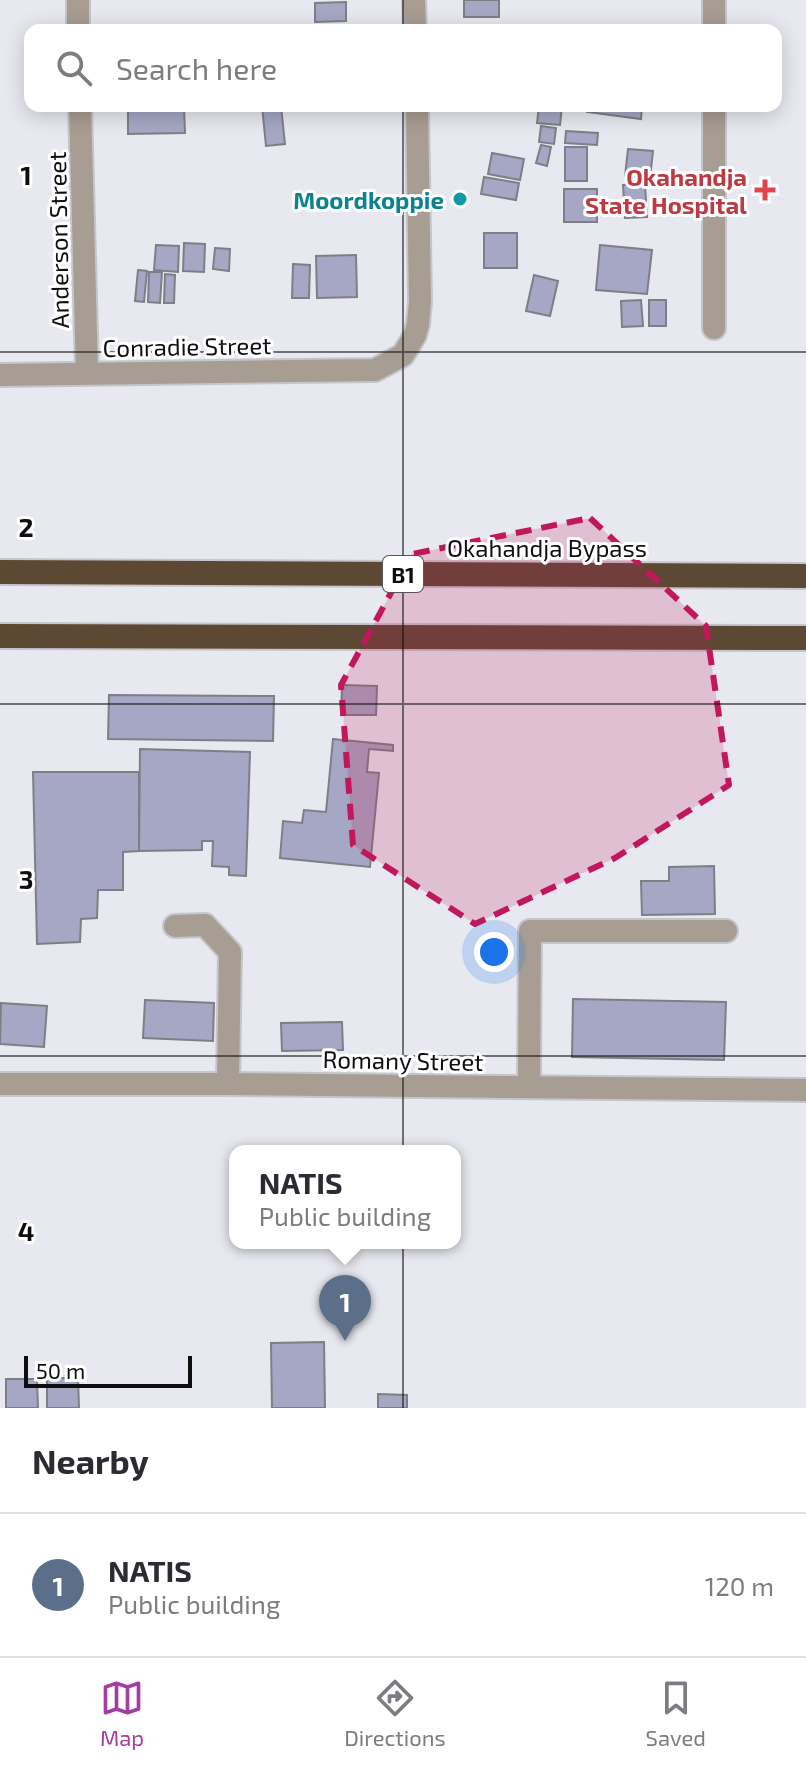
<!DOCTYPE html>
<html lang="en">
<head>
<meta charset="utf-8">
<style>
  body { margin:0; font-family:"Exo 2",sans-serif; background:#f7f7f7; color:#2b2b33 }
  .scale { position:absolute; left:24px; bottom:20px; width:168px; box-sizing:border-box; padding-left:8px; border:4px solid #0e0e10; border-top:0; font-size:22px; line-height:28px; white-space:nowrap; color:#0e0e10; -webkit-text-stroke:6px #fff; paint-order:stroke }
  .you { position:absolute; left:494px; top:952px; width:28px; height:28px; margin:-20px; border:6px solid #fff; border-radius:50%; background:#1a73e8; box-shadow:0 0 0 12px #1a73e833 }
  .badge { display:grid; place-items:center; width:52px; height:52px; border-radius:50%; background:#a43ea3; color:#fff; font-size:26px; font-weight:700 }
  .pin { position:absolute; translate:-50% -66px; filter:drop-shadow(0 2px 4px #0008) }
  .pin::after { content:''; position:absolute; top:42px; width:28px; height:24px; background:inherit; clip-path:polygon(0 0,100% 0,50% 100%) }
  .popup { position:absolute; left:229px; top:1145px; width:232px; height:104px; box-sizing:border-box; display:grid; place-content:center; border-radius:16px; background:#fff; filter:drop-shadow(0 2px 6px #0005); font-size:26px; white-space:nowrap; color:#7c7c81 }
  .popup b { font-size:30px; color:#2b2b33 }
  .popup::after { content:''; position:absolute; left:50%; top:100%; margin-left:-16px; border:16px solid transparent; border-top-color:#fff }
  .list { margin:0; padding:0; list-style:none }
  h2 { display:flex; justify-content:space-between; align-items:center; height:104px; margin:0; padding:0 32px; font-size:34px }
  h2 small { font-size:26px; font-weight:400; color:#7c7c81 }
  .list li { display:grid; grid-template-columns:52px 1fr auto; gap:24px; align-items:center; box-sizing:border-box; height:144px; padding:0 32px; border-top:2px solid #e1e1e2 }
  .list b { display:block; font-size:30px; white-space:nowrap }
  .list p { margin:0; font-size:26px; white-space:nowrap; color:#7c7c81 }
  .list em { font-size:26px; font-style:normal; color:#7c7c81 }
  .icon { flex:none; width:44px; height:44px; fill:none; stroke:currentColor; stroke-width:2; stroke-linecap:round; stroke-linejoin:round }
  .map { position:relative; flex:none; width:806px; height:1408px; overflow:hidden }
  .search { position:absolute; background:#fff; box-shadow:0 4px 20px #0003; left:24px; right:24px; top:24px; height:88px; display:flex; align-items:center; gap:20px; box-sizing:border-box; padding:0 28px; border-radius:16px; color:#7c7c81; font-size:30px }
  .sheet { height:248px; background:#fff }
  nav { display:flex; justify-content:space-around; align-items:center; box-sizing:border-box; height:112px; border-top:2px solid #e1e1e2; background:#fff; font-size:22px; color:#7c7c81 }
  nav a { display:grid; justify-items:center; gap:4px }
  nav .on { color:#a43ea3 }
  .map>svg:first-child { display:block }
  .building { fill:#a5a7c4; stroke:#7e7f85; stroke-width:2 }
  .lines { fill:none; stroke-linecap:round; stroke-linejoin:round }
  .minor-casing { stroke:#c5c6cc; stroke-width:26 }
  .highway-casing { stroke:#c5c6cc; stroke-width:28 }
  .minor { stroke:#a89d93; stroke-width:22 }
  .highway { stroke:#5d4834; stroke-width:24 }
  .marked { fill:#c2185b; fill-opacity:0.2; stroke:#c2185b; stroke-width:6; stroke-dasharray:16 10; stroke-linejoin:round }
  .grid { fill:none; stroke:#0e0e10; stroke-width:2; stroke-opacity:0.55 }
  .health-dot { fill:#e0444e; stroke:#fff; stroke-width:3 }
  .culture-dot { fill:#0f9aa8; stroke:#fff; stroke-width:3 }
  .labels { text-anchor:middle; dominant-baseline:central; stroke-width:6; stroke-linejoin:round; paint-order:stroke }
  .shield { fill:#fff; stroke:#565658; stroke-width:2 }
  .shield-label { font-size:22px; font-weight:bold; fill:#0e0e10 }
  .health-label { font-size:24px; font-weight:bold; fill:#be3a42; stroke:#fff; text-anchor:end }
  .culture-label { font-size:24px; font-weight:bold; fill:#0d838f; stroke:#fff; text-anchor:end }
  .street-label { font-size:24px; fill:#0e0e10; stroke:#fff }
  .grid-label { font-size:26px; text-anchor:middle; font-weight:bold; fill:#0e0e10; stroke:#fff; stroke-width:6; stroke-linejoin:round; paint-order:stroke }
</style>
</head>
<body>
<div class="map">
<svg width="806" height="1408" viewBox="0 0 806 1408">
  <rect width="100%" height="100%" fill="#e8e9f0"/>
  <g class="building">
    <rect x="464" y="0" width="35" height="17"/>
    <path d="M346,2V21L315,22V3Z"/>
    <path d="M128,106H184L185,133L128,134Z"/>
    <path d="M262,106H281L285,144L266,146Z"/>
    <path d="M539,106H562L560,125L537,123Z"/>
    <path d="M588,106H642L641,119L587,112Z"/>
    <path d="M541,126L556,128L554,144L539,142Z"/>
    <path d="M566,131L598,133L597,145L565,143Z"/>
    <path d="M541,145L551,147L547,166L536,163Z"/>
    <rect x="565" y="147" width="22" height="34"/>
    <path d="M628,149L653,151L650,178L625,176Z"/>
    <path d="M492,153L524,159L520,180L488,174Z"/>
    <path d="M484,177L519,183L516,200L481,194Z"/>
    <path d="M645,184L647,217L625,218L623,185Z"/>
    <rect x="564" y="189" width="33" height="33"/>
    <rect x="484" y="233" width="33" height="35"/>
    <path d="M184,243L205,244L204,272L183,271Z"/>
    <path d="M156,245L179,246L178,272L154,270Z"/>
    <path d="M600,245L652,250L647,294L596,290Z"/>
    <path d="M215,248L230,249L229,271L213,269Z"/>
    <path d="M356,255L357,297L317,298L316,256Z"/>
    <path d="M293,264L310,265L309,298H292Z"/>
    <path d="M138,270L147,271L144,302L135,301Z"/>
    <path d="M149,272H162L160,303L148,302Z"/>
    <path d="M165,274L175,275L174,303H164Z"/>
    <path d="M534,275L558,281L550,316L526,311Z"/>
    <path d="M641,300L643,326L622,327L621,301Z"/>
    <rect x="649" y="300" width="17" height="26"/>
    <path d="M342,685L377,686L376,715H341Z"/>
    <path d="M109,695L274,696L273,741L108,739Z"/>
    <path d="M333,739L393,745V751L369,749L367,772L379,773L370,867L280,858L283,821L302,823L304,810L326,812Z"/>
    <path d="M140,749L250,752L246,876L229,875V867L212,866L213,841H202V850L139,851Z"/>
    <path d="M33,772H139V851L123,852V890H98L97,918L81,919L80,942L37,944Z"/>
    <path d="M714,866L715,914L642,915L641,881H669V867Z"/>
    <path d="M573,999L726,1002L724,1060L572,1057Z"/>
    <path d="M145,1000L214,1003L213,1041L143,1038Z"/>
    <path d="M1,1003L47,1006L44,1047L0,1044Z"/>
    <path d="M342,1022L343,1050L282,1051L281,1023Z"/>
    <path d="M324,1342L325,1408H272L271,1343Z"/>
    <path d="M47,1378H78L79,1408H47Z"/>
    <path d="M6,1379H37L38,1408H6Z"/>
    <path d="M378,1394L407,1395V1408H378Z"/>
  </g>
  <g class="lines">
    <g class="minor-casing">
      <g id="minor">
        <path d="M78,0V30"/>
        <path d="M414,0L415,30"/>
        <path d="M714,0V30"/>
        <path d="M80,106L87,373"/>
        <path d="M714,106V328"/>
        <path d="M0,375L375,370L403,355L415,335L418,324L420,302L417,106"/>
        <path d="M175,926L205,925L230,952L228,1084"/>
        <path d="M0,1084H228L806,1090"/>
        <path d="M529,1087L530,931H726"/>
      </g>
    </g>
    <g class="highway-casing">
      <g id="highway">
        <path d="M0,572L806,576"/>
        <path d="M0,636L806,638"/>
      </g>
    </g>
    <use href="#minor" class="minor"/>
    <use href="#highway" class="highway"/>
  </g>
  <path class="marked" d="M590,518L706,626L729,785L615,858L475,924L353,845L341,685L412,554Z"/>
  <path class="grid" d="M403,0V30M403,106V1408M0,352H806M0,704H806M0,1056H806"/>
  <path class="health-dot" d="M761 178h8v8h8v8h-8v8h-8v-8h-8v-8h8z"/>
  <circle class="culture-dot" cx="460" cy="199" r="8"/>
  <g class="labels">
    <rect class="shield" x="383" y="556" width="40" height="36" rx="6"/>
    <g class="shield-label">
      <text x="403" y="574">B1</text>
    </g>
    <g class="health-label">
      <text x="747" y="176">Okahandja<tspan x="747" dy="28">State Hospital</tspan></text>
    </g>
    <g class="culture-label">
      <text x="444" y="199">Moordkoppie</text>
    </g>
    <g class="street-label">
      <text transform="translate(58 240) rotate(-91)">Anderson Street</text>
      <text transform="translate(187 346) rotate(-1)">Conradie Street</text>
      <text x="547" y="547">Okahandja Bypass</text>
      <text transform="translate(403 1060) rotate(1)">Romany Street</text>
    </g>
  </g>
  <g class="grid-label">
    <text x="26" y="185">1</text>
    <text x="26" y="537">2</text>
    <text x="26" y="889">3</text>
    <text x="26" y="1241">4</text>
  </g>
</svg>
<div class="scale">50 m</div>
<div class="you"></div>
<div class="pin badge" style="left:345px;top:1341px;background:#5c6f8a">1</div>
<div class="popup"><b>NATIS</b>Public building</div>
<div class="search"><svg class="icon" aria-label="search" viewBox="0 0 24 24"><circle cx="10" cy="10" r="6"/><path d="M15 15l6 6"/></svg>Search here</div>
</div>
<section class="sheet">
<h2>Nearby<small></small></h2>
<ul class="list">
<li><span class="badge" style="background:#5c6f8a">1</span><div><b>NATIS</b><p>Public building</p></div><em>120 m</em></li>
</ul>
</section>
<nav>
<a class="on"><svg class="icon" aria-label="map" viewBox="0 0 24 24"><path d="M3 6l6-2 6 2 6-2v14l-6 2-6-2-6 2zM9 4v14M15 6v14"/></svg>Map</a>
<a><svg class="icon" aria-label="directions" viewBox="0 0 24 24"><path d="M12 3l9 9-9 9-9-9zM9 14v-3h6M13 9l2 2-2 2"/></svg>Directions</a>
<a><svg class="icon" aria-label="saved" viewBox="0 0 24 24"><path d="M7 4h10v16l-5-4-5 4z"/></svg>Saved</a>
</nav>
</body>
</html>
